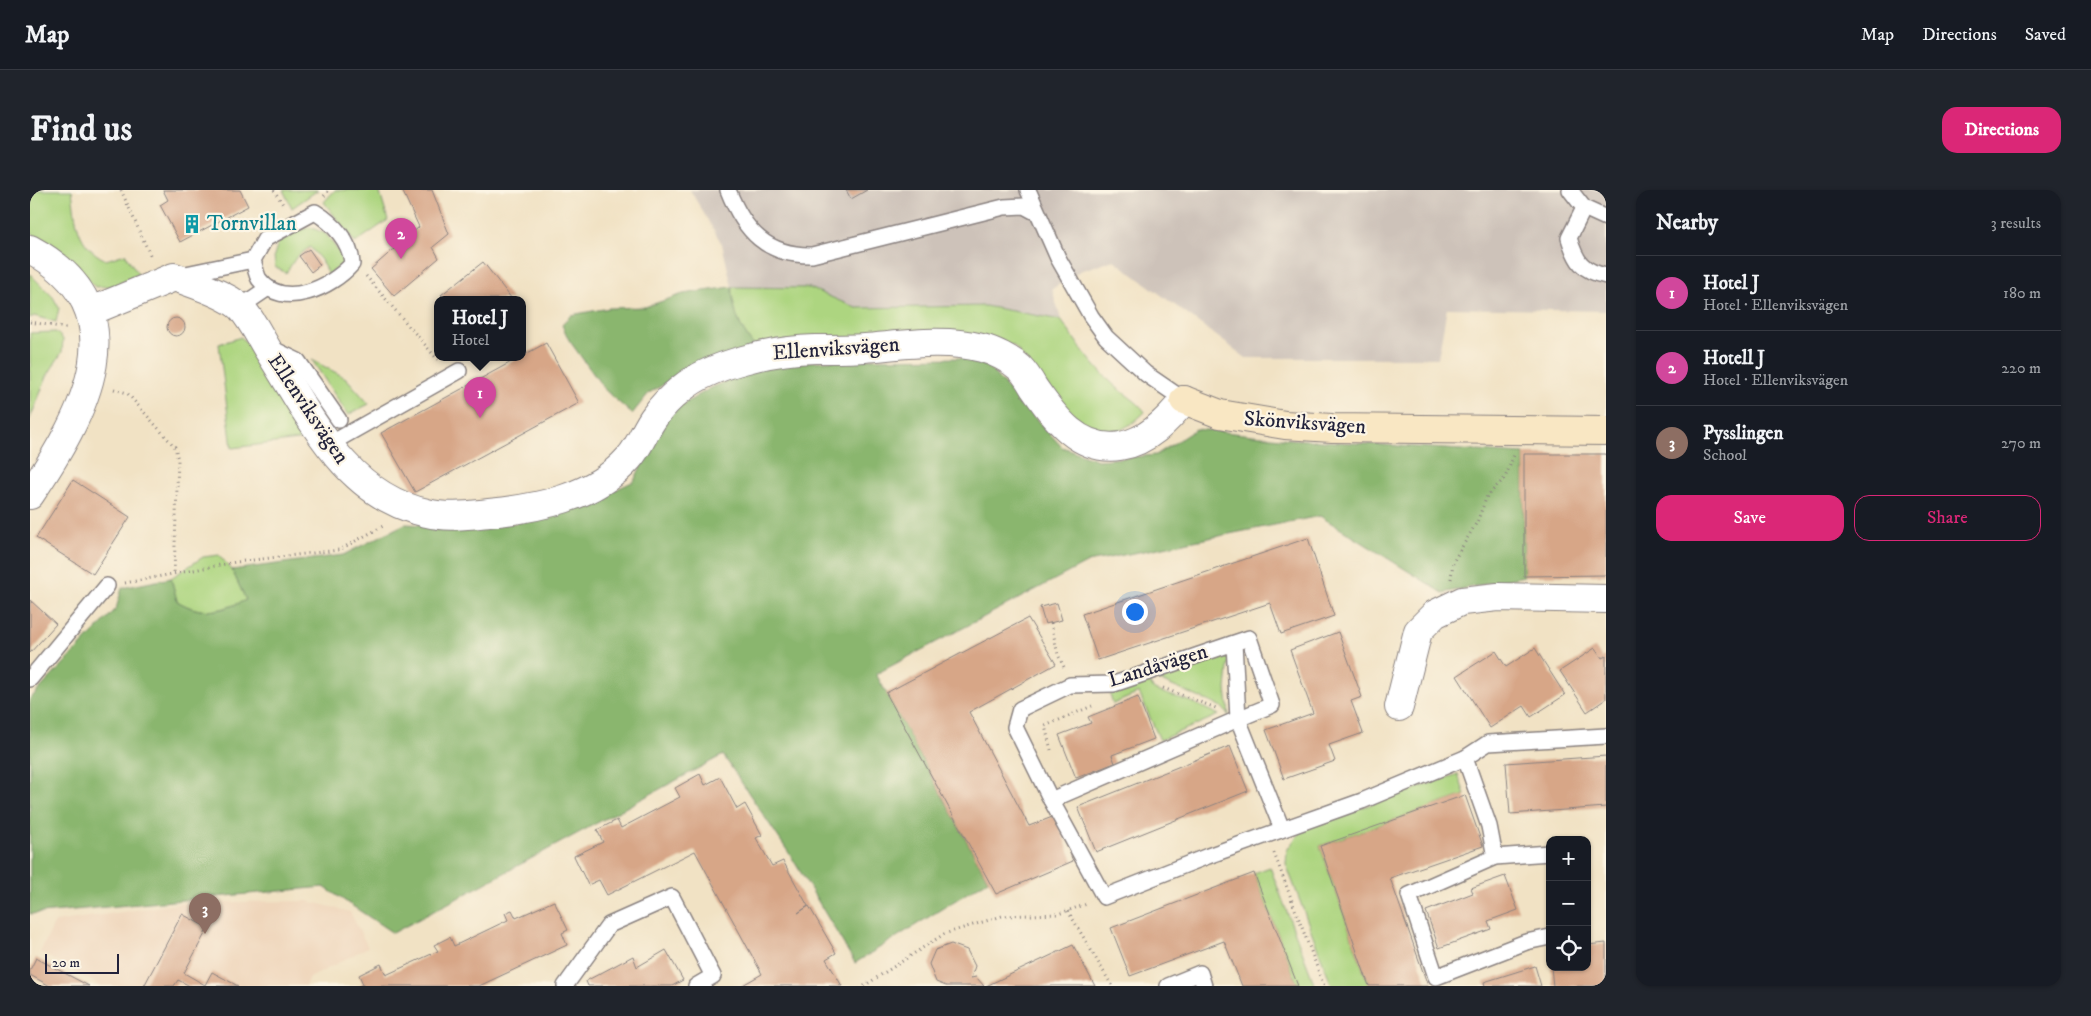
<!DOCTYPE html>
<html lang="en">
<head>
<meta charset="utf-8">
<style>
  body { margin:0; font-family:"IM FELL DW Pica",serif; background:#20242c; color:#f1f3f6 }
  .controls { position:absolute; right:15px; bottom:15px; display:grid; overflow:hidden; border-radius:10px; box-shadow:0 1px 4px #0004 }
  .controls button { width:45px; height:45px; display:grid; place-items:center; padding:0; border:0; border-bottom:1px solid #363941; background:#171b24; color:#f1f3f6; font:25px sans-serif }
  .scale { position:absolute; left:15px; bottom:12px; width:74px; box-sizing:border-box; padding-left:5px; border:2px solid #22223b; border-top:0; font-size:14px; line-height:18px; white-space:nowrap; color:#22223b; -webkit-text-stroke:4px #fcf5e5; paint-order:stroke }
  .you { position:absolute; left:1104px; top:421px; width:18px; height:18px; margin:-12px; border:4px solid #fff; border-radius:50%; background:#1a73e8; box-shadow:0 0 0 8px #1a73e833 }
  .badge { display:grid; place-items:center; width:32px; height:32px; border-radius:50%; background:#db2777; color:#fff; font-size:16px; font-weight:700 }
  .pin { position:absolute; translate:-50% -41px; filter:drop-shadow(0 1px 2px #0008) }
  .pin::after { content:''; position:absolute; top:26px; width:18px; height:15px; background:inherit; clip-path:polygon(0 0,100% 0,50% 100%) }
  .popup { position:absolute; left:404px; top:106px; width:92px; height:65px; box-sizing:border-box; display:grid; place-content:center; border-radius:10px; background:#171b24; filter:drop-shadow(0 1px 4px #0005); font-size:16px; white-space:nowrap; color:#9ea1a6 }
  .popup b { font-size:19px; color:#f1f3f6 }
  .popup::after { content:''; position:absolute; left:50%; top:100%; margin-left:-10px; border:10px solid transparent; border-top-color:#171b24 }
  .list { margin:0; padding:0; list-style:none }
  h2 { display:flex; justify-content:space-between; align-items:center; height:65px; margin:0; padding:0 20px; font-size:21px }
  h2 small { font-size:16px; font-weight:400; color:#9ea1a6 }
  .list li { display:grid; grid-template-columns:32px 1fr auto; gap:15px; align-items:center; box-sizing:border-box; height:75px; padding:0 20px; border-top:1px solid #363941 }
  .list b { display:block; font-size:19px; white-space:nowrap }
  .list p { margin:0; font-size:16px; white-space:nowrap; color:#9ea1a6 }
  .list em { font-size:16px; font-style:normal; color:#9ea1a6 }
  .actions { display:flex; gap:10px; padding:15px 20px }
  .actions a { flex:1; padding:11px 0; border:1px solid #db2777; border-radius:15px; text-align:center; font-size:18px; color:#db2777 }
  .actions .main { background:#db2777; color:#fff }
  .icon { flex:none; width:28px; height:28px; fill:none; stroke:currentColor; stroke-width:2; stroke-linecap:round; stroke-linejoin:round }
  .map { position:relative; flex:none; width:1576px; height:796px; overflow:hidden; border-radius:15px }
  header { display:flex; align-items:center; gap:30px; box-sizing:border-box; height:70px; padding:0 25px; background:#171b24; border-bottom:1px solid #363941 }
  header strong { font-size:24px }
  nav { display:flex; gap:28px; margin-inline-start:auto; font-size:18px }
  .intro { display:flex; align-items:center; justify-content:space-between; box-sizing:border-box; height:120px; padding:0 30px }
  h1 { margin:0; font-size:35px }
  .button { padding:12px 22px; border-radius:15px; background:#db2777; color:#fff; font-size:18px; font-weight:700 }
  main { display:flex; gap:30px; padding:0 30px }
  aside { flex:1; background:#171b24; border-radius:15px; box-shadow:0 1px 4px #0004 }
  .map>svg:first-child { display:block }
  .built { fill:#efd6bb }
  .industrial { fill:#cdc2b9 }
  .green { fill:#add580; stroke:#687c5e }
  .forest { fill:#8ab66e; stroke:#566c54 }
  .building { fill:#d7a687 }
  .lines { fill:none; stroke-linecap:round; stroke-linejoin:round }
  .lane-casing { stroke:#8a8280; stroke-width:18 }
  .street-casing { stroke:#8a8280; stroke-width:30 }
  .secondary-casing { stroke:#8a8280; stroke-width:30 }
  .path { stroke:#8a8280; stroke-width:3; stroke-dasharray:1 4; stroke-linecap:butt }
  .lane { stroke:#fff; stroke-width:15 }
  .street { stroke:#fff; stroke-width:28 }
  .secondary { stroke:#f9e7c3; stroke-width:28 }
  .labels { text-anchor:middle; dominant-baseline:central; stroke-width:4.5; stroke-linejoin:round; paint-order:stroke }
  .culture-label { font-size:21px; fill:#0d838f; stroke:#fcf5e5; text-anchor:start }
  .street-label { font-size:21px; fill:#22223b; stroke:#fcf5e5 }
</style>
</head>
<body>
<header>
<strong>Map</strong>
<nav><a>Map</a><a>Directions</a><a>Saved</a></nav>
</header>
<div class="intro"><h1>Find us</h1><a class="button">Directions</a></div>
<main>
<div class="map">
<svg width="1576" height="796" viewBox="0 0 1576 796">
  <rect width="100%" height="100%" fill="#fcf5e5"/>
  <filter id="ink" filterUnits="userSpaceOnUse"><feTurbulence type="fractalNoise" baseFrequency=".02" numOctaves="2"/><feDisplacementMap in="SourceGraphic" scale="10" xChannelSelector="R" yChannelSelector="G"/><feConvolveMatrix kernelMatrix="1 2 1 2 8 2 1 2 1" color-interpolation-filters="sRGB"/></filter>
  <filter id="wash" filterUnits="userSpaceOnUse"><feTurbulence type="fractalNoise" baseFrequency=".0096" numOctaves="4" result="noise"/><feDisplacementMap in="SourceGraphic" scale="20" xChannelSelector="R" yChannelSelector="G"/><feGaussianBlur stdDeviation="1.12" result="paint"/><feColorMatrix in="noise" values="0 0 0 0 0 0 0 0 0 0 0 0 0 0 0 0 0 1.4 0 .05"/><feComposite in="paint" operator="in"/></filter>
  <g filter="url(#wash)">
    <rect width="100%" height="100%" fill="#f1e2c4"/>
    <path class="built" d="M278,711L320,722L338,757L278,789L275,796H66L67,794L10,762L25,732L153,713Z"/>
    <path class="industrial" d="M660,0H1576V121L1417,118L1408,168H1216L1084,70L1052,80L1022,99L1031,130L955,116L826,118L780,98L702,97L692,54Z"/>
    <g class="green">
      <path d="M0,0H42C46,30 45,55 76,70L95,64L108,84L84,96L65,97L35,66L0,42Z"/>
      <path d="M253,0H288L262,18Z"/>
      <path d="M305,0H349L358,30L325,53L294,12Z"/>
      <path d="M280,37L296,44L316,72L298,85L291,70L280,57L267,66L256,83L245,77L244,65L248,53L267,41Z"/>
      <path d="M0,84L23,107L29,118L26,132L4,126L0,128Z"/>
      <path d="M702,97L780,98L826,118L955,116L1031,130C1047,153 1062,175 1083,194C1093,204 1107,210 1115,222L1103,233L1083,244L1061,243L1045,229L984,156L948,145L724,156C709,137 703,122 702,97Z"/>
      <path d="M26,142L33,149L32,162L17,186L0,229V178L2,175L0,174V143Z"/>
      <path d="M211,147L226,163L275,239L277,249L202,258L189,154Z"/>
      <path d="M282,170L316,188L339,214L318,225Z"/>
      <path d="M189,365L202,380L216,410C189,422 173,426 147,411L141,388L173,367Z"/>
      <path d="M1193,464L1199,467L1196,499L1199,526L1192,517L1128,490L1127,486Z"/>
      <path d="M1117,488L1124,500L1161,512L1189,525L1130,550L1109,503L1083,514L1080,505L1087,496Z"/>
      <path d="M1428,584L1435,605L1290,656L1339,796H1302L1256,674L1257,660L1273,638Z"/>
      <path d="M1240,677L1285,796H1268L1224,683Z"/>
    </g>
    <g class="forest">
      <path d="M702,97C703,122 709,137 724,156L643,189L619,203L602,224L575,200L539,150L532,135L541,125L579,118L615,117L653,104Z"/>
      <path d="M937,168L958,177L1032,257L1068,270L1126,265L1166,239L1260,249L1494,264V386L1413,403L1290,326L1058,372L846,484L958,690L825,773L761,666L693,565L363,743L294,697L0,724V509L86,419L92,398L141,388L147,411C172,426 189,422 216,410L202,380L313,365L375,334L441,337L487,333L581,302L604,291L635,225L679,199L733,174L835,169Z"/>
    </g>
    <g id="blocks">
      <g class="building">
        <path d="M133,0H210L218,16L150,52L130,15L138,10Z"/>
        <path d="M372,0H402L419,44L403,57L409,68L364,106L341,79L389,37Z"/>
        <path d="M816,0H837L821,9Z"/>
        <path d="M279,59L290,75L281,82L269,66Z"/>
        <path d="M453,72L482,109H415L411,105Z"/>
        <circle cx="146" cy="137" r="9"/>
        <path d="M516,153L549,213L385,302L351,243Z"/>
        <path d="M1494,264H1576V385L1494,386Z"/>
        <path d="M43,290L100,327L63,384L6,348Z"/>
        <path d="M1278,348L1304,426L1251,444L1240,413L1068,470L1052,424Z"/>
        <path d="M0,410L26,434L0,463Z"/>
        <path d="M1027,413L1032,430L1015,434L1010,417Z"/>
        <path d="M998,428L1026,474L939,522L999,636L1025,626L1043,671L966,704L856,503Z"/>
        <path d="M1308,442L1332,507L1321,511L1333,543L1299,555L1305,571L1254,589L1236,540L1283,523L1260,460Z"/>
        <path d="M1505,458L1535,505L1501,527L1494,516L1460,538L1427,486L1466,461L1476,477Z"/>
        <path d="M1565,458L1572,468L1576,466V509L1557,522L1530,481Z"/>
        <path d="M1108,507L1124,549L1082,565L1085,573L1046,588L1029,545L1061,533L1058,527Z"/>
        <path d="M1200,556L1218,601L1066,662L1048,617Z"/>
        <path d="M1576,566V617L1480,624L1476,573Z"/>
        <path d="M670,584L675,595L690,587L707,619L715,614L732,645L726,648L742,676L753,671L778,716L768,723L779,716L806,763L796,769L812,796H711L732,784L665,661L577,705L569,690L558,695L544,666L573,652L567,640L587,630L591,638L650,607L645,598Z"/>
        <path d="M1435,605L1453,656L1360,688L1398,796H1339L1290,656Z"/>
        <path d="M1224,683L1268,796H1212L1194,751L1100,786L1081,738Z"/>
        <path d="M1475,686L1488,720L1458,731L1461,739L1409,758L1396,721L1443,703L1441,698Z"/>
        <path d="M524,711L538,740L532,743L537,755L449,796H329L333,794L329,785L351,774L356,785L408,761L404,755L420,747L424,756L478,730L475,723L482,720L486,728Z"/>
        <path d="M152,724L178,738L154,783L175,795L182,782L208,796H160L148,790L144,796H114Z"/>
        <path d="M1576,753V796H1523L1521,777H1557V755Z"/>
        <path d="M921,754L937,760L945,776L941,788L946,787L954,796H916L906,792L899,774L905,760Z"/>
        <path d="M1043,755L1065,796H956Z"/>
        <path d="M636,760L653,790L642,796H558L556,791L603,766L607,777Z"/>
        <path d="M6,768L59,796H20L0,785V780Z"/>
        <path d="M1505,776L1511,796H1455L1454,792Z"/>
      </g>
    </g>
  </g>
  <g filter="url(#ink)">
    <use href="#blocks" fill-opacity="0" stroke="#8a8280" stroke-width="1"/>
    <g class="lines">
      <g class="lane-casing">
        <g id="lane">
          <path d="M698,0C714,41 737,66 782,65L974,17L994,16L1007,23"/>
          <path d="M998,0L1028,68L1061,126L1076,147L1116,184L1154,210"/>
          <path d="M1540,0L1554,18L1539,48C1546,71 1552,81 1576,86"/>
          <path d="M1554,18L1576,28"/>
          <path d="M151,85L223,70L235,49L285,22C303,33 321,52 322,74C302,97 253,121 229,89C226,84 225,76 223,70"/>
          <path d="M210,117L238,98"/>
          <path d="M239,157L268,171L309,230"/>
          <path d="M298,255L429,181"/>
          <path d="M0,489L77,396"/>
          <path d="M1435,568L1459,636L1465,667"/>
          <path d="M1021,610L985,537L990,519L1040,495L1084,494L1204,453L1208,529L1242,515L1219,448L1204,453"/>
          <path d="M1252,639L1208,529L1021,610L1074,707L1178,666L1332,611L1435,568L1458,553L1576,546"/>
          <path d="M1520,663L1465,667L1379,705L1406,787L1496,752L1520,747"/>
          <path d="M535,796L579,735L642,707L683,786L666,796"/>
          <path d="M1138,796L1170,783L1174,796"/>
        </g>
      </g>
      <g class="street-casing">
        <g id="street">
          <path d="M0,59C113,120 54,225 0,305"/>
          <path d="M61,121L144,87C162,93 198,105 211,118C222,130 230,147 238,160C279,224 315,306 397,323C417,328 439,325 459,323C508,318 564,308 599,268C610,256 615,239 625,226C632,216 641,207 651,199C682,173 745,160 785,159C801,159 818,159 835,158C873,155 914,148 952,158C964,161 980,169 990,178C995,183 1000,191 1004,198C1025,228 1049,262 1090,256C1117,252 1138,230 1154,210"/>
          <path d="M1369,517L1388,441L1405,424L1432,411L1468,407L1576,409"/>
        </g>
      </g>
      <g class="secondary-casing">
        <path id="secondary" d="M1154,210L1190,224L1255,235L1302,238L1576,241"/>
      </g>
      <g class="path">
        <path d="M91,0L121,67"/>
        <path d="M244,0L254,16"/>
        <path d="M294,6L299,0"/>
        <path d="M336,86L408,170"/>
        <path d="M0,132L36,138"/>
        <path d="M84,199L97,203L145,257L148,270L144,383"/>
        <path d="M1421,389L1423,372L1447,332L1457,306L1475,288L1484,265"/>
        <path d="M95,393L206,372L309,360L355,335"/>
        <path d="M1021,433L1028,465L1034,477"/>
        <path d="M1133,498L1186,518"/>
        <path d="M1021,560L1015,536L1062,516"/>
        <path d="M1244,663L1294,796"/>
        <path d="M1038,721L1082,796"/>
        <path d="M834,796L914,744L972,726L1028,724L1057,714"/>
      </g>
      <use href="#lane" class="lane"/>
      <use href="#street" class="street"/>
      <use href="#secondary" class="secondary"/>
    </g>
  </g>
  <defs>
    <g id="building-bare" transform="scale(1.5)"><path d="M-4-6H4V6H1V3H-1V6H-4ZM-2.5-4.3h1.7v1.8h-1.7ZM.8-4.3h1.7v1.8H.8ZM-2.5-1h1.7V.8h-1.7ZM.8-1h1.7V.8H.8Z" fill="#0f9aa8" stroke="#fcf5e5" stroke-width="2.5" paint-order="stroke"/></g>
  </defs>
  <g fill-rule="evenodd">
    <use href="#building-bare" x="162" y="34"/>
  </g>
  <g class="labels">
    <g class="culture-label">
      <text x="177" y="34">Tornvillan</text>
    </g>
    <g class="street-label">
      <text transform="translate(806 159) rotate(-4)">Ellenviksvägen</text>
      <text transform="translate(278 219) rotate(56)">Ellenviksvägen</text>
      <text transform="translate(1275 233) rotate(4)">Skönviksvägen</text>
      <text transform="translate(1128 476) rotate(-17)">Landåvägen</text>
    </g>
  </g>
</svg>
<div class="controls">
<button>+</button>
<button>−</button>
<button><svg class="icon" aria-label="locate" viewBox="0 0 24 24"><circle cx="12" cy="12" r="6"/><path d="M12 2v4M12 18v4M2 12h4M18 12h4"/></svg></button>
</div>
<div class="scale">20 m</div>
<div class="you"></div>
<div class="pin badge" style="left:450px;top:228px;background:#d1479c">1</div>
<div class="popup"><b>Hotel J</b>Hotel</div>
<div class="pin badge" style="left:371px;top:69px;background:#d1479c">2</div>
<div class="pin badge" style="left:175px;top:744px;background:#8d6e63">3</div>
</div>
<aside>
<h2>Nearby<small>3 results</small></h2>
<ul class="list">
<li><span class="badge" style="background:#d1479c">1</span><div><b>Hotel J</b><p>Hotel · Ellenviksvägen</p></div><em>180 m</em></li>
<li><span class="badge" style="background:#d1479c">2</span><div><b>Hotell J</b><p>Hotel · Ellenviksvägen</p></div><em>220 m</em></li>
<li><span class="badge" style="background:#8d6e63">3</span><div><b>Pysslingen</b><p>School</p></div><em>270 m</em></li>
</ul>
<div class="actions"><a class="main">Save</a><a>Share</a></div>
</aside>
</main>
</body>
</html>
